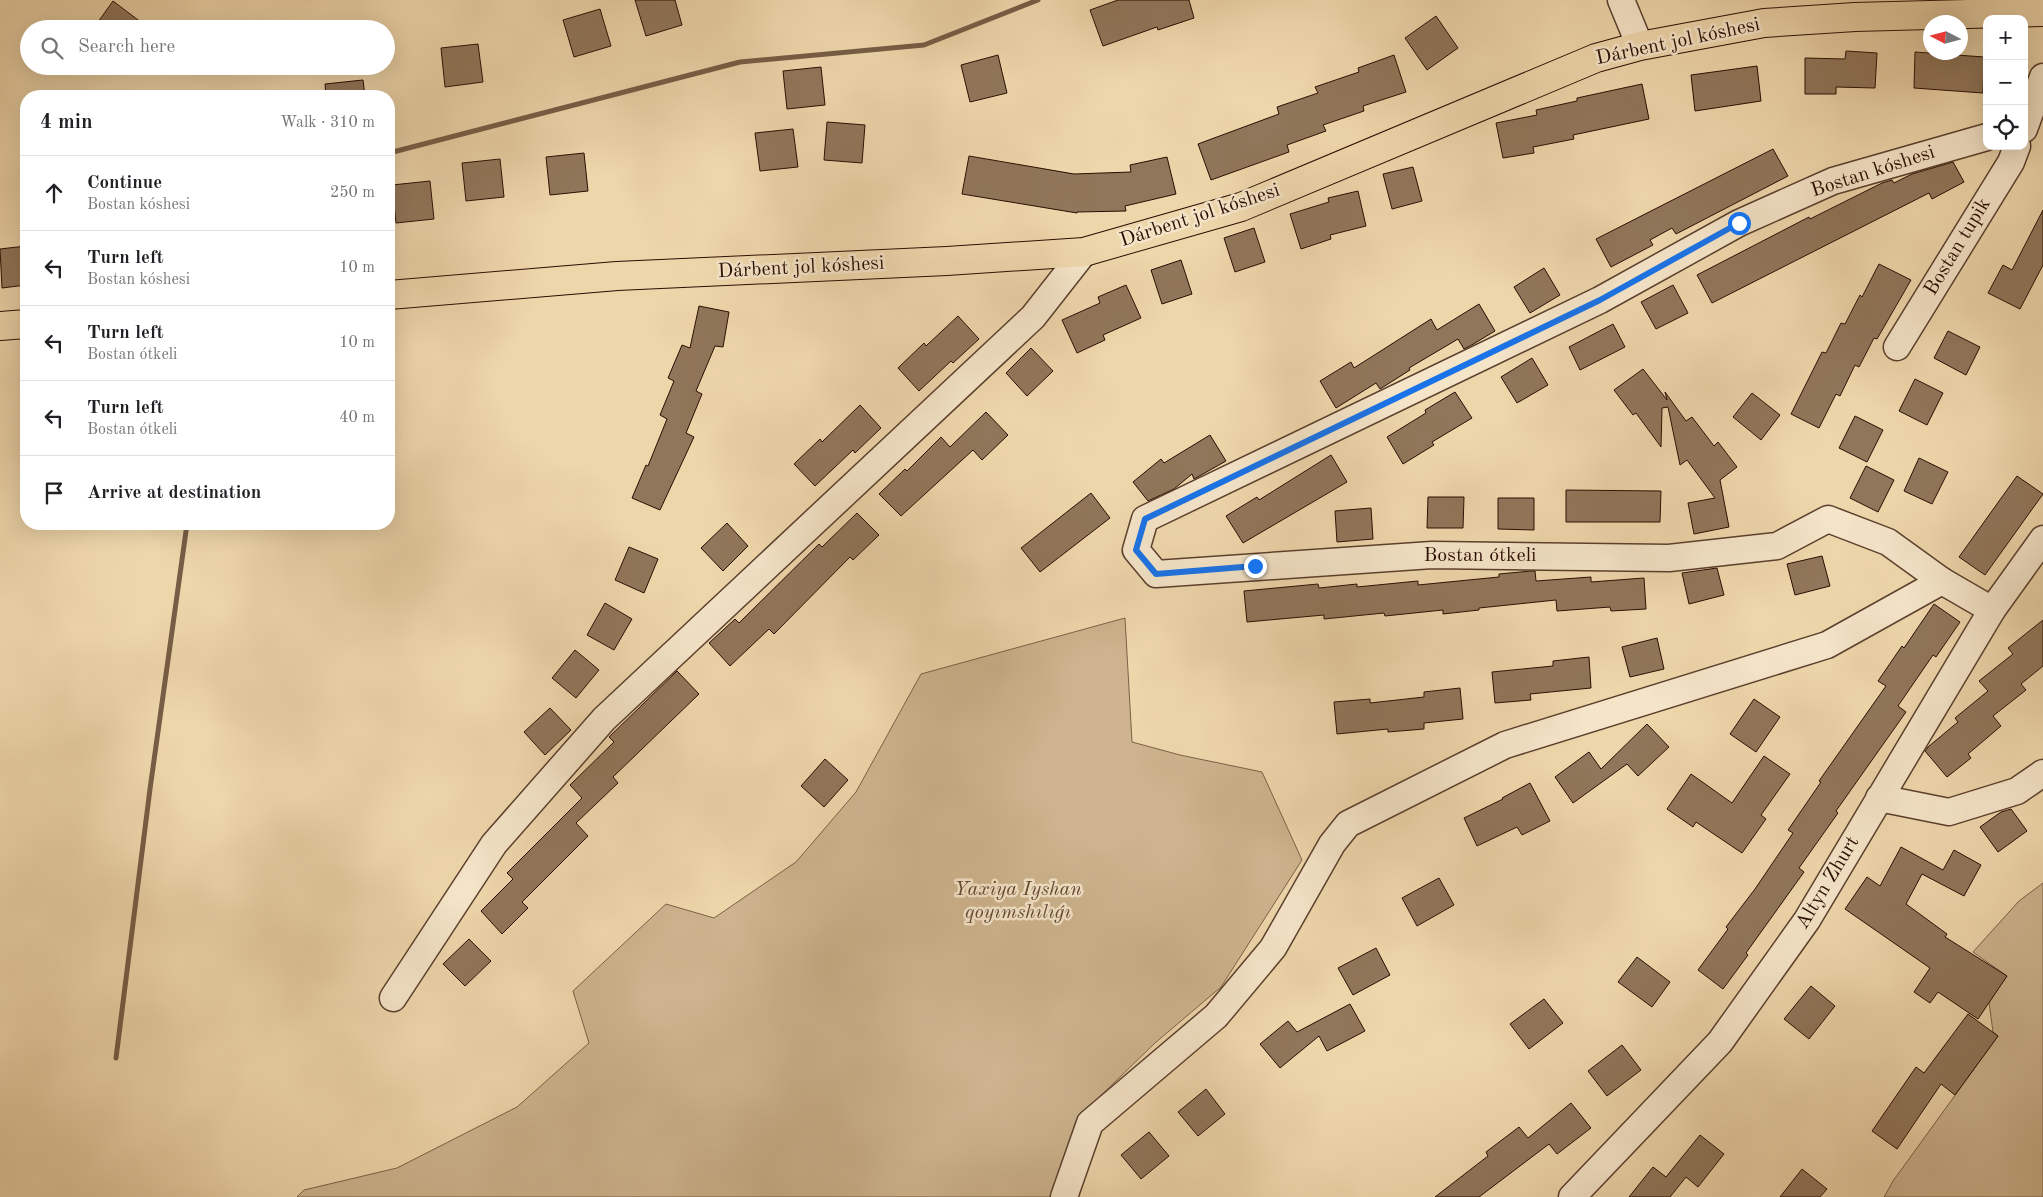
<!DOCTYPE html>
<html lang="en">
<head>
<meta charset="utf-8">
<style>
  body { margin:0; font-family:"Old Standard TT",serif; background:#f6f6f6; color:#202124 }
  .controls { position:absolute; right:15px; top:15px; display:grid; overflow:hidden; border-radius:10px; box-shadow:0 5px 20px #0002 }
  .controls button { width:45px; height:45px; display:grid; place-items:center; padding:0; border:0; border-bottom:1px solid #e0e0e0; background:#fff; color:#202124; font:25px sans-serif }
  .compass { position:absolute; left:1923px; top:15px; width:45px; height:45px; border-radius:50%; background:#fff; box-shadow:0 5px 20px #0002; rotate:276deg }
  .stop { position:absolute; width:15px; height:15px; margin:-11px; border:4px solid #1a73e8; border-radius:50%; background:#fff }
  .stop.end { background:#1a73e8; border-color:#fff; box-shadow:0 1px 5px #0008 }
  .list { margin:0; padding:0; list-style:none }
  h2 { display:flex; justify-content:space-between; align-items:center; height:65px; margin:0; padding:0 20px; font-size:21px }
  h2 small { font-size:16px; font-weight:400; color:#757577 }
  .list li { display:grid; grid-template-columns:32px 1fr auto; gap:15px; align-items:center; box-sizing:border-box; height:75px; padding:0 20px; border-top:1px solid #e0e0e0 }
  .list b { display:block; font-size:19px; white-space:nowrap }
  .list p { margin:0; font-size:16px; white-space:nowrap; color:#757577 }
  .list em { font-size:16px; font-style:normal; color:#757577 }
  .icon { flex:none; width:28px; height:28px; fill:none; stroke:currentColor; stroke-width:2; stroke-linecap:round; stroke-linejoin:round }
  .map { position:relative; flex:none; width:2043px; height:1197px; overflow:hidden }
  .search { position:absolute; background:#fff; box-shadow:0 5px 20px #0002; left:20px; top:20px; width:375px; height:55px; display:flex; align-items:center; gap:12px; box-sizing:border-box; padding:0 18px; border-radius:28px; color:#757577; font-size:19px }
  .panel { position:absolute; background:#fff; box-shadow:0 5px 20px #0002; left:20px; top:90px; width:375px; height:440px; border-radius:20px }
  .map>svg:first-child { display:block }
  .green { fill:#cdb48e; stroke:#7c6048 }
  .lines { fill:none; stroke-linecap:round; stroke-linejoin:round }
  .stream { stroke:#775d46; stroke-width:5 }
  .building { fill:#90765a; stroke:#2a0d03 }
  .minor-casing { stroke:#5b3f2d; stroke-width:29 }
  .major-casing { stroke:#2a0d03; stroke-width:30 }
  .minor { stroke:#f4e4c8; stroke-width:26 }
  .major { stroke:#eed6ab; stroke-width:28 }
  .route { stroke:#1a73e8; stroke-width:6 }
  .labels { text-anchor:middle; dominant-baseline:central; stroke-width:5; stroke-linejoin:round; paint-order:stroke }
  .street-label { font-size:20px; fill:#2a0d03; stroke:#f4e4c8 }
  .park-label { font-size:20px; font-style:italic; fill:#634734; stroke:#f4e4c8 }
</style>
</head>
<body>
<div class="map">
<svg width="2043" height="1197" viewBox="0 0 2043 1197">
  <rect width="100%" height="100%" fill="#eed6ab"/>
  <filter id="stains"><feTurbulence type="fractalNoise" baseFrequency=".004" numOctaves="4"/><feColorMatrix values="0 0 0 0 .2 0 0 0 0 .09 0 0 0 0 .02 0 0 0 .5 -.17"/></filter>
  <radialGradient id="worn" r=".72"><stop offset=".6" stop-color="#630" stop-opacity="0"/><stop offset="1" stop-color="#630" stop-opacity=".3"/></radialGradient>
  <g class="green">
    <path d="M1125,618L1132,742L1180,755L1262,772L1302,860L1221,987L1155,1043L1087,1109L1052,1197H297L304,1190L397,1168L517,1107L589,1043L573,991L666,904L714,918L796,862L856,792L921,674Z"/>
    <path d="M2043,883V1197H1884L1893,1181L1998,1036L1993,1032L1989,1002L2007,976L1973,952L2019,901Z"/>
  </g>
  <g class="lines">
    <g class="stream">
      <path d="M389,153L740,62L924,45L1038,0"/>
      <path d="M116,1058L150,789L187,524"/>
    </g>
  </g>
  <g class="building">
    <path d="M635,0H675L682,25L646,36Z"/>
    <path d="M1118,0H1189L1194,18L1158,30L1157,27L1103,46L1090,10Z"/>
    <path d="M113,1L150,29H93Z"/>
    <path d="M600,9L611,46L574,57L563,20Z"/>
    <path d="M1436,16L1458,48L1427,70L1405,38Z"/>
    <path d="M478,44L483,82L445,87L441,48Z"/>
    <path d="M1846,51L1877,53L1875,88L1836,87V94H1805V58L1845,59Z"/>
    <path d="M1915,52L1984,57L1983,93L1914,88Z"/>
    <path d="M998,55L1007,93L970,102L961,65Z"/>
    <path d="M1394,55L1406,92L1363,106L1364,111L1323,125L1326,131L1287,145L1289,152L1211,180L1198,144L1279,114L1277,107L1318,93L1315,87L1359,72L1358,68Z"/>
    <path d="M1757,66L1761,101L1695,111L1691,75Z"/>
    <path d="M821,67L825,105L787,109L783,71Z"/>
    <path d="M363,80L365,96H326L325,84Z"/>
    <path d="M1642,84L1649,119L1573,135L1574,139L1533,147L1534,153L1503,158L1496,123L1537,115L1536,110L1577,101V98Z"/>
    <path d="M827,122L865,125L862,163L824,160Z"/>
    <path d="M793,129L798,167L760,171L755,133Z"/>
    <path d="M1773,149L1788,176L1676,234L1672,228L1650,240L1653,245L1611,267L1596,239Z"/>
    <path d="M584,153L588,191L550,195L546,157Z"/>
    <path d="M969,156L1074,174L1131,172L1130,165L1167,157L1176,194L1125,206L1126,211L1077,212V213L962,194Z"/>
    <path d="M500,159L504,197L466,201L462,163Z"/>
    <path d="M1953,162L1964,182L1932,199L1929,193L1712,303L1697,275L1809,217L1810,219L1882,183L1892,180L1894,183L1912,174Z"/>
    <path d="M1413,167L1422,201L1392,209L1383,174Z"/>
    <path d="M430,181L434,219L396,223L392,185Z"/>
    <path d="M1358,191L1366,226L1330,235L1331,239L1301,249L1290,214L1329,202L1328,198Z"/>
    <path d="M2043,210V265L2020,309L1988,293L2003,265L2012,270Z"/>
    <path d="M1254,228L1265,262L1235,272L1224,238Z"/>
    <path d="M26,246V285L2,288L0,249Z"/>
    <path d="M1181,260L1192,294L1162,304L1151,270Z"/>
    <path d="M1879,264L1911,280L1877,339L1874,338L1859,367L1855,365L1840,396L1836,394L1819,428L1791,414L1822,352L1826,353L1841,323L1845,324L1860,295L1862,297Z"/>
    <path d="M1544,268L1560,295L1530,313L1514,287Z"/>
    <path d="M1126,285L1141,318L1103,335L1105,340L1077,353L1062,320L1100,303L1098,297Z"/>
    <path d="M1673,285L1688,313L1656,329L1641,302Z"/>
    <path d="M1479,304L1495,331L1470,346L1464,349L1458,339L1409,368L1410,370L1380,389L1376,383L1336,408L1320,381L1351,362L1354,368L1431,319L1437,330Z"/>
    <path d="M699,306L729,312L723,347L715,346L696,391L702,394L686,433L694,437L660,510L632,498L646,465L648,466L667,419L660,415L674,381L668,378L682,345L690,348Z"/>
    <path d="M958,316L979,339L953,363L951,361L919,391L898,368L924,343L926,346Z"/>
    <path d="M1613,324L1625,347L1580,370L1569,347Z"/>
    <path d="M1948,331L1980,347L1966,375L1934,358Z"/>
    <path d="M1031,348L1053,371L1027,396L1006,373Z"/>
    <path d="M1532,358L1548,385L1517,403L1501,377Z"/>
    <path d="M1643,369L1667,400L1665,392L1686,421L1692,417L1714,446L1718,442L1737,467L1720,480L1729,527L1694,534L1688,503L1715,498L1687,460L1680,465L1668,407L1662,408L1661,447L1636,413L1633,415L1614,390Z"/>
    <path d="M1915,379L1943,393L1927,425L1899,411Z"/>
    <path d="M1455,392L1472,418L1432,442L1434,445L1403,464L1387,437L1426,413L1425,410Z"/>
    <path d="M1752,393L1780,415L1761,440L1733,417Z"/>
    <path d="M860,405L881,428L855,453L853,450L815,486L794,464L820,439L822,442Z"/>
    <path d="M986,412L1008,435L982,460L973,450L901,516L879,494L905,469L907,471L941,437L950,447Z"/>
    <path d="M1855,416L1883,430L1867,462L1839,448Z"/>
    <path d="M1210,435L1226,461L1194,479L1192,474L1174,489L1148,501L1133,482L1161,459L1164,463Z"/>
    <path d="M1331,455L1347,482L1243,543L1226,516L1257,497L1259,500Z"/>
    <path d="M1919,458L1948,472L1932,504L1904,491Z"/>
    <path d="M1866,466L1894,480L1878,512L1850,498Z"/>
    <path d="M2017,476L2043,494L1985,575L1959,557Z"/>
    <path d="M1566,490L1661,491L1660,522H1566Z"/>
    <path d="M1091,493L1110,518L1040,572L1021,548Z"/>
    <path d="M1428,497H1464L1463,528H1427Z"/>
    <path d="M1498,498H1534V530L1498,529Z"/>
    <path d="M1371,508L1373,539L1337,542L1335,511Z"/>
    <path d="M857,513L879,535L853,560L850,557L774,634L769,629L730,666L709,643L735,619L739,623L819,544L822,547Z"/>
    <path d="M727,523L748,546L723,571L701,548Z"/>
    <path d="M629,547L658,559L644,593L615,580Z"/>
    <path d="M1822,556L1830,586L1795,595L1787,564Z"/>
    <path d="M1717,568L1724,595L1689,604L1682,573Z"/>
    <path d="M1531,571H1535L1536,581L1591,577V582L1644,578L1646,609L1611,611L1610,607L1557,611L1556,600L1479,608V610L1443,614V610L1385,616L1384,613L1324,619V615L1247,622L1244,591L1318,584L1319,588L1357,584V587L1418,581V585L1499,577V574Z"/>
    <path d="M605,603L632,619L614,650L587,635Z"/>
    <path d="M1934,604L1960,622L1936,657L1933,655L1898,706L1906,712L1836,811L1838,813L1799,868L1804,872L1746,953L1748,955L1723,989L1698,970L1728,929L1726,927L1755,889L1793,833L1788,830L1821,782L1819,781L1886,686L1878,681L1902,646L1904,648Z"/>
    <path d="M2043,620V666L2021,684L2026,690L1993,716L2001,726L1968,754L1971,758L1947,777L1925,751L1928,747L1958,722L1955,718L1988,691L1979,681L2013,654L2008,648Z"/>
    <path d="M1657,638L1664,669L1630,677L1622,647Z"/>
    <path d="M575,650L599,670L576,698L552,678Z"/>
    <path d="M1589,657L1591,688L1530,694L1531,700L1495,703L1492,672L1553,666V661Z"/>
    <path d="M677,671L699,694L613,777L618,783L576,823L588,836L522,902L528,908L502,934L481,911L513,879L507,873L582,798L570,785L614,742L609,737Z"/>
    <path d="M1460,688L1463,719L1424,723V729L1388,732V729L1337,734L1334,702L1370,699V703L1424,697V692Z"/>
    <path d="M1754,699L1780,717L1756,752L1730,734Z"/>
    <path d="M550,708L571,730L545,755L524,732Z"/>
    <path d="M1647,724L1669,747L1638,776L1627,764L1573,803L1555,777L1589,752L1601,769Z"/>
    <path d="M1764,756L1790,774L1761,815L1766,819L1742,853L1696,822L1693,827L1667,809L1691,774L1732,803Z"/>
    <path d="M825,759L848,780L824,807L801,786Z"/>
    <path d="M1530,783L1550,821L1522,835L1517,827L1477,846L1464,818L1503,799L1502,798Z"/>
    <path d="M2011,809L2027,831L1998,852L1980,827L2001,812Z"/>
    <path d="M1901,847L1943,870L1954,850L1981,865L1964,896L1922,874L1906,904L1947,934L1945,937L2007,976L1978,1019L1938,992L1930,1003L1914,992L1930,968L1845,909L1867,877L1880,886Z"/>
    <path d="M1439,878L1454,905L1417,926L1402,898Z"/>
    <path d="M469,939L491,961L465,986L443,964Z"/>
    <path d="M1376,948L1390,975L1353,995L1338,968Z"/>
    <path d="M1637,957L1670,982L1652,1007L1618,982Z"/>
    <path d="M1811,986L1835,1006L1809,1039L1784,1019Z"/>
    <path d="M1544,999L1563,1023L1529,1049L1510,1024Z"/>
    <path d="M1350,1004L1365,1031L1327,1051L1319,1036L1280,1068L1260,1044L1288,1021L1297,1032Z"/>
    <path d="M1968,1014L1998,1036L1955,1095L1941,1084L1897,1149L1872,1131L1916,1067L1924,1073Z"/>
    <path d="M1622,1045L1641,1070L1607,1096L1588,1071Z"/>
    <path d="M1206,1089L1225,1114L1198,1136L1178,1112Z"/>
    <path d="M1571,1103L1591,1128L1557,1154L1549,1144L1479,1197H1435L1488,1156L1486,1152L1519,1127L1528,1138Z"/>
    <path d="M1149,1132L1169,1156L1141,1179L1121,1155Z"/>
    <path d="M1700,1135L1724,1154L1698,1187L1686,1177L1670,1197H1629L1653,1167L1666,1177Z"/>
    <path d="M1802,1169L1827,1189L1820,1197H1780Z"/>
  </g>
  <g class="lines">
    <g class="minor-casing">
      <g id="minor">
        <path d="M1621,0L1640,46"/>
        <path d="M2024,129L2043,77"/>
        <path d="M1987,137L1833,181L1739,223L1600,300L1145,519L1136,550L1156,574L1432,555L1669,558L1777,546L1828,519L1888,542L1942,581L1992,610"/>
        <path d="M1897,347L2011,162L2017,146"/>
        <path d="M1879,798L1949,812L2017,791L2043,773"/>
        <path d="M393,998L494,844L604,719L1033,317L1084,252"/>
        <path d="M1064,1197L1090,1123L1216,1016L1273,948L1332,844L1348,824L1505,745L1827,645L1942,581"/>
        <path d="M1572,1197L1720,1042L1807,920L1992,610L2043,539"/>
      </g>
    </g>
    <g class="major-casing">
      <g id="major">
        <path d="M389,295L617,276L947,261L1084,252L1241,207L1596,58L1640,46L1764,23L1855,17L2043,12"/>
        <path d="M0,326L26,324"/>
      </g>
    </g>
    <use href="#minor" class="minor"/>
    <use href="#major" class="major"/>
  </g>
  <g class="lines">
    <path class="route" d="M1255,566L1156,574L1136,550L1145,519L1600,300L1739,223"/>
  </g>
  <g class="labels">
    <g class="street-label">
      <text transform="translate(1678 42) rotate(-12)">Dárbent jol kóshesi</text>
      <text transform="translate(1873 172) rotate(-18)">Bostan kóshesi</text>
      <text transform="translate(1200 216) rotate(-18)">Dárbent jol kóshesi</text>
      <text transform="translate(1958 247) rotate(-59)">Bostan tupik</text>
      <text transform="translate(801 268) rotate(-3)">Dárbent jol kóshesi</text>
      <text x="1480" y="556">Bostan ótkeli</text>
      <text transform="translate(1828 883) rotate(-59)">Altyn Zhurt</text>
    </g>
    <g class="park-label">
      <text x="1018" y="890">Yaxiya Iyshan<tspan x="1018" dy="23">qoyımshılıǵı</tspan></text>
    </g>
  </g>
  <rect width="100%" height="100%" filter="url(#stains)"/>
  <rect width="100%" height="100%" fill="url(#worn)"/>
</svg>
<div class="controls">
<button>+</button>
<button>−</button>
<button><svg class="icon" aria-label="locate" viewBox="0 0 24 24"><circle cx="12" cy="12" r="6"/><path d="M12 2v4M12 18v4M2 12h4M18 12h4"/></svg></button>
</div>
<svg class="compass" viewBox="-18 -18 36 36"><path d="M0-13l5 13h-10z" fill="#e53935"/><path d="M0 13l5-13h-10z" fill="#757577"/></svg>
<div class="stop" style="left:1739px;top:223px"></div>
<div class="stop end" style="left:1255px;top:566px"></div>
<div class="search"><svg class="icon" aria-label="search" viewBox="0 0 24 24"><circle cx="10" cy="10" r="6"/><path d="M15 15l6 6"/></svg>Search here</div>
<section class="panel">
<h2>4 min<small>Walk · 310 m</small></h2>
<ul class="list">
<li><svg class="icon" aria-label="ahead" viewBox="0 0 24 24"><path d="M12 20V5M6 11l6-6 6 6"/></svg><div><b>Continue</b><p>Bostan kóshesi</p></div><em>250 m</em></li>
<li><svg class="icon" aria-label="left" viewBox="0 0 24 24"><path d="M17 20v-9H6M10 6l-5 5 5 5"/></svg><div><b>Turn left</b><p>Bostan kóshesi</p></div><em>10 m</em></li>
<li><svg class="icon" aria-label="left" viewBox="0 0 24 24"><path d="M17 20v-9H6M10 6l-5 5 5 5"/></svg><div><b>Turn left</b><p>Bostan ótkeli</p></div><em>10 m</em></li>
<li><svg class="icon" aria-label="left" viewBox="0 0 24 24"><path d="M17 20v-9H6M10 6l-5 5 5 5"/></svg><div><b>Turn left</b><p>Bostan ótkeli</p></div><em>40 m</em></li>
<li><svg class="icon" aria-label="arrive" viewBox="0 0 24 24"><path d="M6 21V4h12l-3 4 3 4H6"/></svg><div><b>Arrive at destination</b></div></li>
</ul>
</section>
</div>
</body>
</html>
